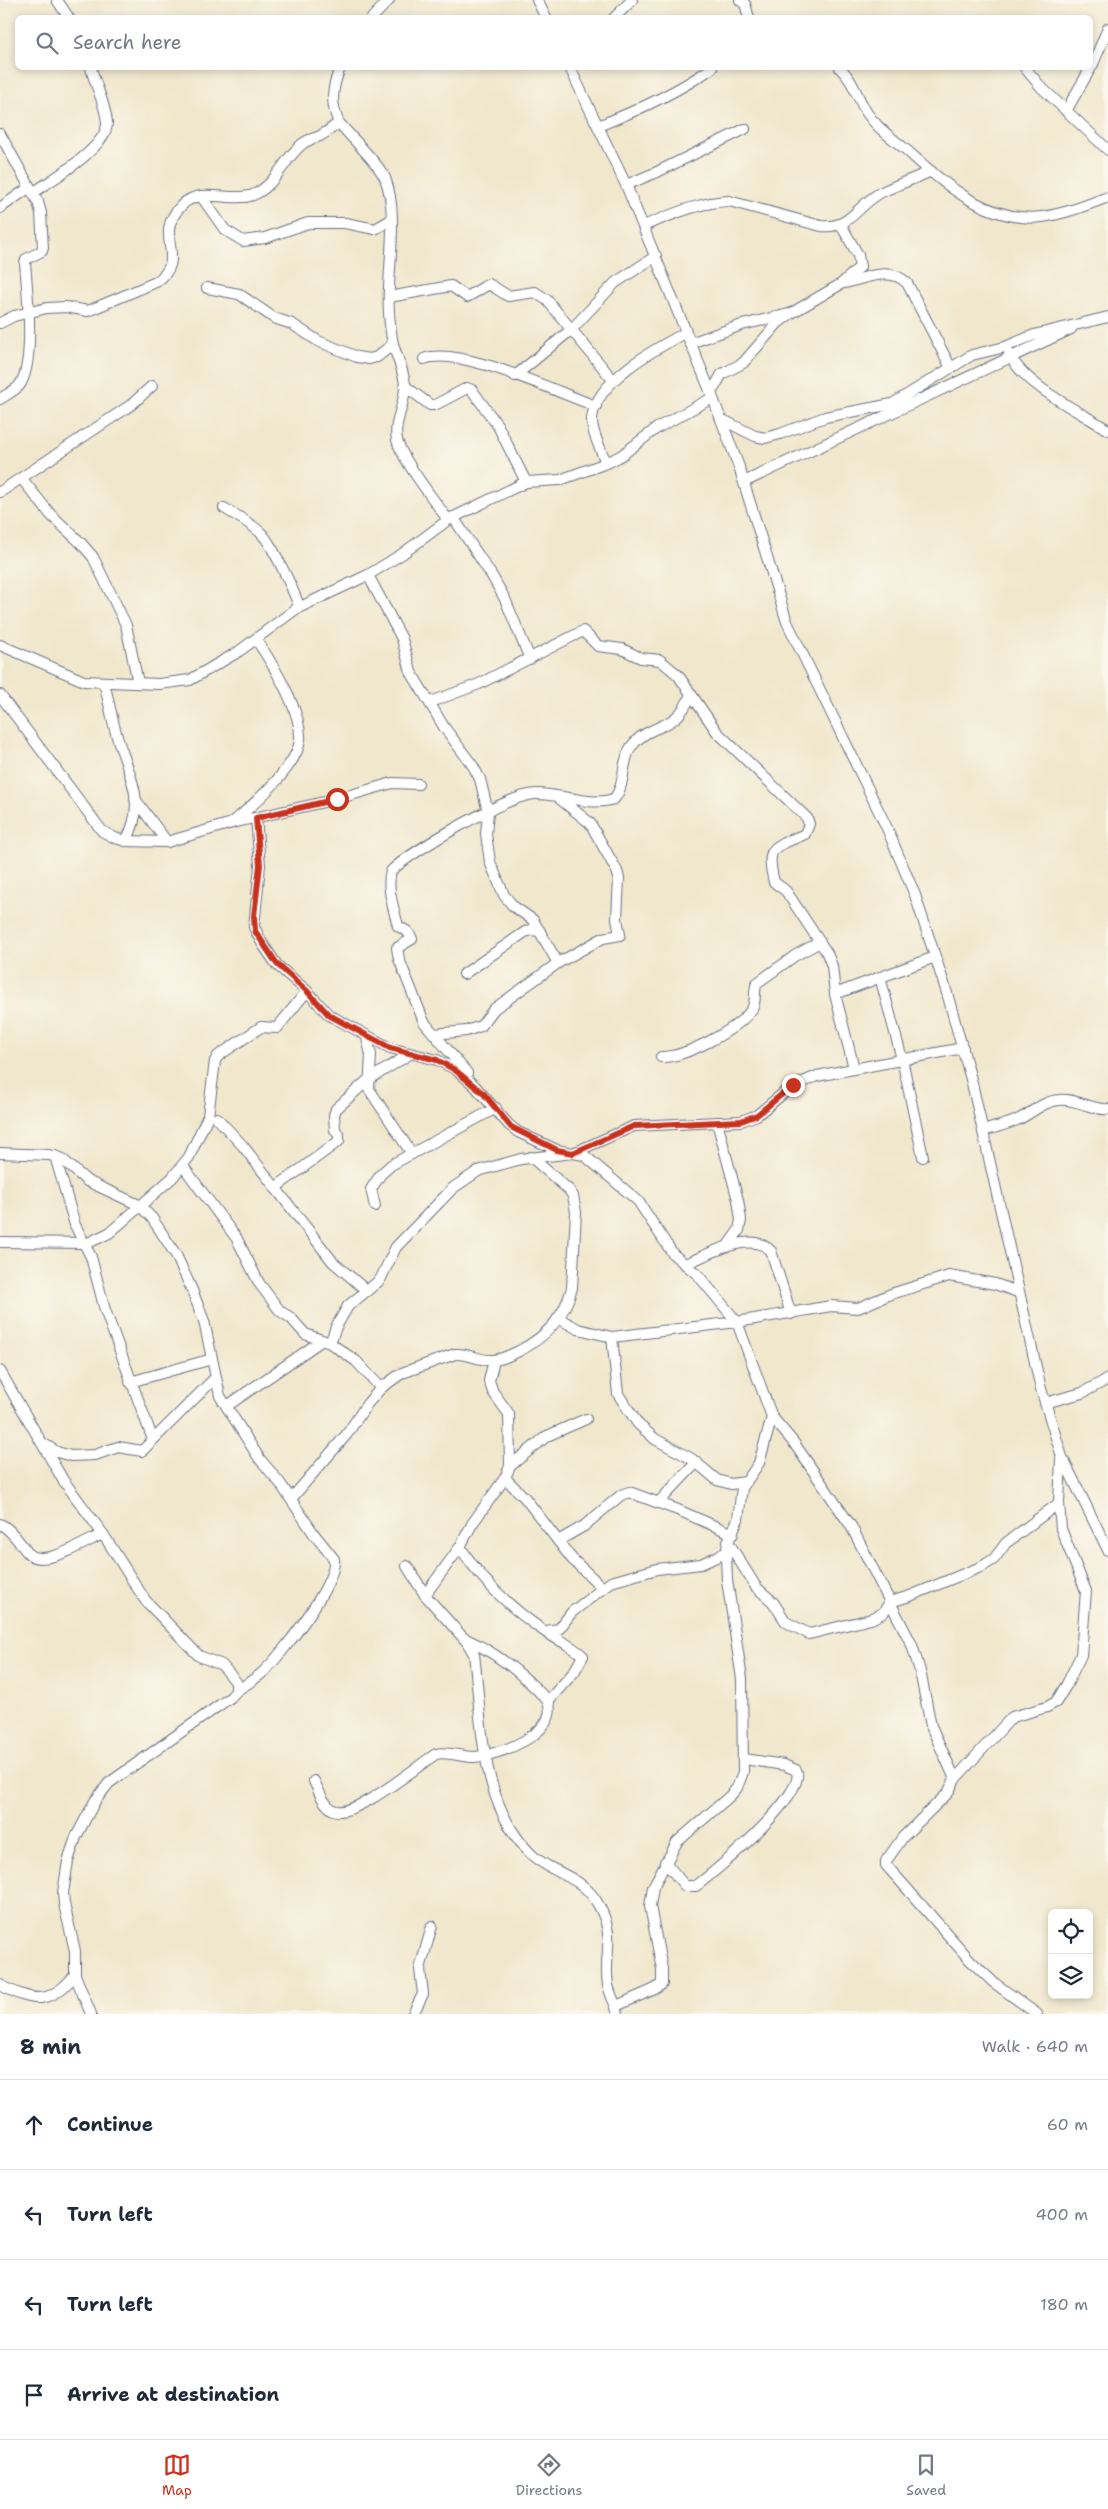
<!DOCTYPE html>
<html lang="en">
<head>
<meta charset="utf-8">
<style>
  body { margin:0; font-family:"Shantell Sans",sans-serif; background:#f2f2f3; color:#1f2937 }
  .controls { position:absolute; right:15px; bottom:15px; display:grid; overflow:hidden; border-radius:8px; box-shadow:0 2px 8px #0003 }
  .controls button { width:45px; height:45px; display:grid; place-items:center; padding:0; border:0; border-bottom:1px solid #e0e1e3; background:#fff; color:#1f2937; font:25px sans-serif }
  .stop { position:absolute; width:15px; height:15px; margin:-11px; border:4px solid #c8321e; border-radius:50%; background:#fff }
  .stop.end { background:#c8321e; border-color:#fff; box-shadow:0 1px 5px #0008 }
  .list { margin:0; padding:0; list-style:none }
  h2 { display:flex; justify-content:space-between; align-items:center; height:65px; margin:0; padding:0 20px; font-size:21px }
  h2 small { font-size:16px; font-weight:400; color:#747a83 }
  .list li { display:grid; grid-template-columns:32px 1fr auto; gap:15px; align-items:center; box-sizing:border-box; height:90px; padding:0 20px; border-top:1px solid #e0e1e3 }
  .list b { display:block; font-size:19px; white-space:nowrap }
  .list em { font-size:16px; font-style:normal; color:#747a83 }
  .icon { flex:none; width:28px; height:28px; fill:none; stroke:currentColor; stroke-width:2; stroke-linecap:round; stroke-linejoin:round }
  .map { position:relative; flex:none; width:1108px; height:2014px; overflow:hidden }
  .search { position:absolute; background:#fff; box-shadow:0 2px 8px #0003; left:15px; right:15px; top:15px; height:55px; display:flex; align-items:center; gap:12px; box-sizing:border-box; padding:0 18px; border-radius:8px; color:#747a83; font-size:19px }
  .sheet { height:425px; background:#fff }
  nav { display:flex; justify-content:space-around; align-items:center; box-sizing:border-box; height:70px; border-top:1px solid #e0e1e3; background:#fff; font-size:14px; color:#747a83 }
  nav a { display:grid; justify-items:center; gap:2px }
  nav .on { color:#c8321e }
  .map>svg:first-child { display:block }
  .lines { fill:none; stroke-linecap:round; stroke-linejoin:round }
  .minor-casing { stroke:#666f84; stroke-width:12 }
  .minor { stroke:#fff; stroke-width:10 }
  .route { stroke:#c8321e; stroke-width:6 }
</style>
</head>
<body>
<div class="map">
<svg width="1108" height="2014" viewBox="0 0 1108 2014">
  <rect width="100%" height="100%" fill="#fbf7ec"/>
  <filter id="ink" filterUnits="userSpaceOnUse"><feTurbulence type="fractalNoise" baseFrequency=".02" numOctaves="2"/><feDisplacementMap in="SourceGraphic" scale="10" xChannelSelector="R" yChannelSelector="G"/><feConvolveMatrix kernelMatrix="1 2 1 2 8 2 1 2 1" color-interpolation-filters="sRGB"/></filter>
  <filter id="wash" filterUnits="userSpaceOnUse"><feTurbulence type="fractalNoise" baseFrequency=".0096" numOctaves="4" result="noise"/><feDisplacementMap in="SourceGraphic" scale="20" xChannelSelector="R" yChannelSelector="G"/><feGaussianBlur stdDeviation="1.12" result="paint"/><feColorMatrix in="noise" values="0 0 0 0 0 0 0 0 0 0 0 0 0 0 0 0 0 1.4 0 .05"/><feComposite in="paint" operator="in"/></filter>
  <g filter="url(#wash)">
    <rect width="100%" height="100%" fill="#f0e7cc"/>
  </g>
  <g filter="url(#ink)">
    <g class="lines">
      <g class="minor-casing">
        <g id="minor">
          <path d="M57,0L69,18"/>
          <path d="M537,0L546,18"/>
          <path d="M740,0L745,4L749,18"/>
          <path d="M372,18L389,0"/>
          <path d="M614,18L632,0"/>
          <path d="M340,68C332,88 330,103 339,123C351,137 379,164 385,178C400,216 386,273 389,314C390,324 391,335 393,344C397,358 403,369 405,384C406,403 393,422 397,440C402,460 435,501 448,520"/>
          <path d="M570,68L626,185L711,393L739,467L787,622L886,826L915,895L947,993L972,1083L1041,1389L1062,1457L1108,1550"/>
          <path d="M840,68C854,81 857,98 867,113C878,130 897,141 912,155C947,187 991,223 1042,217C1065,214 1087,205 1108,197"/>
          <path d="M1025,68L1041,87L1108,150"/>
          <path d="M1066,111L1093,64L1108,28"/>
          <path d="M598,126C639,110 676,93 712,68"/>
          <path d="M0,134L38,202L41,213L43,248L42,251L26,259L25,263C27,290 36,364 19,386C14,391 6,395 0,399"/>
          <path d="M626,185L657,172L745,129"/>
          <path d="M33,193C52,179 107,148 107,123C106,105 95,85 91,68"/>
          <path d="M201,196L225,230L243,241L265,238L308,223H345L375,229L391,220"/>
          <path d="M0,208L30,187"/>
          <path d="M643,226C671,215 699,202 729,201L821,226C851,229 856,206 880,193C896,185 914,179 931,171"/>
          <path d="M845,283C866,278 890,266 907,283L951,368"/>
          <path d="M207,288L239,294L274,318L292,324L318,341L357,357L369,359L377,357L393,344"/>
          <path d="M389,297L451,286L467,297L489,284L508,296L535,292L547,300L613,380"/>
          <path d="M0,323L14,316L47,308L66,307L88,311L156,282C191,257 150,237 182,205C201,186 231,203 253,195C275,186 283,161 300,146C305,140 313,139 320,136C327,132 333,127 339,123"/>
          <path d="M690,343L742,325L789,314"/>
          <path d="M1009,354C1025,386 1079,411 1108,430"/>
          <path d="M424,359C459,345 558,393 596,406"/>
          <path d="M515,376L572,329L615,283L656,256"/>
          <path d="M405,386L430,405H435L467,388L472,390L498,426L526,482"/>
          <path d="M711,393L722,374L743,363L778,323L790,314L841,284L860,267L858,255L841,225"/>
          <path d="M721,419L755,436L765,438L780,434L825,417L892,404L972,355L1005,347L1034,335L1108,317"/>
          <path d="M606,463C602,451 591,432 592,419C595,381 655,349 685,333"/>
          <path d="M22,479L51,515L81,543L93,557L126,625L138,683"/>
          <path d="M744,482L1071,329"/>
          <path d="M0,492L131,405L152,386"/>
          <path d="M224,508C237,516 251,523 262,534C272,544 295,593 299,607"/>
          <path d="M453,517L492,576L505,599L530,659"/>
          <path d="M368,575L402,639L411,672L444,727L473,766L480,779L488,812L486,834L490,862L504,895L513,906L533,920L558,963"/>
          <path d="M0,645L84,681L159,684L190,680L238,652L296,609L368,575L402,554L448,520L526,482L560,480L609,462L622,455L657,428L712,398"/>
          <path d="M104,683C109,701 112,721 118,740C130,777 147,803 126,841"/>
          <path d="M0,695L102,831L115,838L126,841L167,842L232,823L337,799L392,783L418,784"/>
          <path d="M431,702L479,684L583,631L598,646L622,649L641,658L660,660L678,675L717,732L807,818L809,824L805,834C773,848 765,845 774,882L786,891L827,953L832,966L835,994L854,1068"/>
          <path d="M135,799L167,842"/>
          <path d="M256,818L260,865L254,927L262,943L277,965L307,991L329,1015L390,1048L437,1060L455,1069L474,1085L509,1125L518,1132L557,1150L584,1155L638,1201L673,1254L698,1275L737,1322L772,1417L794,1443L851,1526L912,1645L920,1671L931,1726L955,1779L948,1793L903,1837L886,1861V1865L971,1961L993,1982L1037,2014"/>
          <path d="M233,822C253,805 297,767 300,740C302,711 272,663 256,639"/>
          <path d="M464,974L525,932L531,930L540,931"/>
          <path d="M880,977L902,1059L923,1157"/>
          <path d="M835,994L935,957"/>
          <path d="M434,1034L466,1031L481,1026L494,1009L558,963L603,938L620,935L617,919L619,878L617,871L590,823L560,799"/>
          <path d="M367,1038L371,1055L369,1089L412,1154"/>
          <path d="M661,1057C684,1058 739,1029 752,1009C757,1001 753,991 757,983L796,955L820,942"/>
          <path d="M467,1073L424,1022L399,959L397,948L412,939L408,932L398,926C394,910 386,887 391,871C413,850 506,796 535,794C561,793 588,807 614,799C626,785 621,762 631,747C650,721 676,734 691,694"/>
          <path d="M217,1118L243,1146L333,1262L367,1291"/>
          <path d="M717,1122L738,1200L741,1220L739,1230L727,1247"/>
          <path d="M984,1131C994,1127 1007,1125 1017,1120C1031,1114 1043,1101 1059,1100C1077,1098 1093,1111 1108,1109"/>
          <path d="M0,1153L49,1155L61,1158L87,1181L139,1205L152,1218L176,1255L192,1290L204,1321L220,1396L259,1458L280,1483L314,1534L334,1559C337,1584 281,1656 262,1673C254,1680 245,1685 236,1691"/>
          <path d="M55,1156L75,1225L91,1257L105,1310L153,1440"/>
          <path d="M183,1166L237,1239L259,1283L280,1311L291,1318L305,1334L330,1343L356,1361L381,1388"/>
          <path d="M275,1188L339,1141V1135L335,1130L334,1115L336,1109L368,1080L410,1054"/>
          <path d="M375,1206L371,1189L381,1174L391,1165L496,1108"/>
          <path d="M0,1242L88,1243L109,1233L122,1222L172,1178L189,1157L208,1116L215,1061L218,1056L261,1027L277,1028L307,991"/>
          <path d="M685,1264C706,1256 751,1229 771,1251L791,1314"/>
          <path d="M558,1318L578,1329L612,1337L737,1322L831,1306L858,1308L891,1294L949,1276L995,1284L1018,1292"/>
          <path d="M612,1337L618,1394L638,1424L655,1439L692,1459L717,1480L731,1484L746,1482"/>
          <path d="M330,1343L336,1327L348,1306L380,1280L396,1247L453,1188L478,1171L521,1159L573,1153L634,1126L741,1121L757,1115L791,1087L817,1076L963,1048"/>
          <path d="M0,1371L63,1480L103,1534L145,1600L199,1656L222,1665L236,1682V1691L231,1697L109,1783L95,1801L76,1837L68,1861L63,1893L64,1904L75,1951V1975L91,2014"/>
          <path d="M130,1382L212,1359"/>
          <path d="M1045,1403L1082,1393L1108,1379"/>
          <path d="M227,1406L321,1341"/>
          <path d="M41,1442L57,1452L71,1456L95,1455L118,1447L142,1451L216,1377"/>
          <path d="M510,1466L547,1436L586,1419"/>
          <path d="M505,1478L525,1498L572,1559L603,1588"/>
          <path d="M291,1499L347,1434L367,1404L381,1388L402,1373L455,1354C468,1353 477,1360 490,1360C500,1361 510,1355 519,1351C546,1337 564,1318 572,1288L576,1212L573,1196L569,1190L531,1157"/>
          <path d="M658,1503L697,1462"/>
          <path d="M0,1524C11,1529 19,1542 27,1552C42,1570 85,1542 103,1534"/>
          <path d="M558,1541L584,1526L621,1495L629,1492L678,1510L733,1534"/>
          <path d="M728,1542L756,1587L773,1602L786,1622L809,1634L871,1619L883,1613L890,1602L910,1596L983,1566L994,1559L1006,1543L1059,1503"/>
          <path d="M460,1547C481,1580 512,1609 544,1631C557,1640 572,1645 583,1656L574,1672L548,1701"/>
          <path d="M407,1566L425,1595L467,1642L474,1654C482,1720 479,1804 532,1855C552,1874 582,1875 598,1904C617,1937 603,1953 608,1985C610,1995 616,2004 618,2014"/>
          <path d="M425,1595L460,1547L472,1524L505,1478L510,1466L509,1414L493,1392L489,1381L494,1360"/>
          <path d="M546,1631L559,1629L572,1612L611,1582L657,1569L701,1564L727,1552"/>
          <path d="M955,1779L1012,1717L1047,1707L1056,1702L1067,1684L1081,1655L1086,1591L1061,1529L1059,1503L1061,1459"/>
          <path d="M314,1781C319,1791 323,1804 333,1810C353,1820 417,1766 436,1754C447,1751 461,1757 474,1757C497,1756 561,1733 548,1701C524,1675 497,1653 466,1639"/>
          <path d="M665,1862L685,1886H696C715,1872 810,1792 796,1770L784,1765L744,1759"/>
          <path d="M0,1985C34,2002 49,2006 75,1975"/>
          <path d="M616,2006L655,1989L662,1984V1969L650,1906L653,1887L677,1842L730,1796L737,1788L743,1772L742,1679L727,1580L726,1558L728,1542L738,1519L742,1488L759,1463L772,1417"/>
          <path d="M413,2014L423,1994L420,1969L432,1926"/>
        </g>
      </g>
      <use href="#minor" class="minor"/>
    </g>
  </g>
  <g class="lines" filter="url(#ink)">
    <path class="route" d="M337,799L256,818L260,865L254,916L255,931L277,964L307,991L329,1015L390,1048L437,1060L455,1070L484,1094L511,1127L557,1150L573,1153L634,1126L741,1121L757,1115L793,1085"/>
  </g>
</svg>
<div class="controls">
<button><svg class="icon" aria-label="locate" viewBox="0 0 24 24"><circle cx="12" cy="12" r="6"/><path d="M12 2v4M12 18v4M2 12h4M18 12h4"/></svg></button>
<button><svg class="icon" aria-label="layers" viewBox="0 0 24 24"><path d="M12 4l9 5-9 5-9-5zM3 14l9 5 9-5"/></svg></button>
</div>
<div class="stop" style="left:337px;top:799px"></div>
<div class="stop end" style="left:793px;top:1085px"></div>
<div class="search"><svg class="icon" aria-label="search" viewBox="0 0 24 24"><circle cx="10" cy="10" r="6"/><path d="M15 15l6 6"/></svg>Search here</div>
</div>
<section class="sheet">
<h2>8 min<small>Walk · 640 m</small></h2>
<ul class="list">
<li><svg class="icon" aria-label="ahead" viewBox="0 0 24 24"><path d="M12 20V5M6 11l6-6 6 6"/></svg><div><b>Continue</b></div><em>60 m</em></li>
<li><svg class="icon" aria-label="left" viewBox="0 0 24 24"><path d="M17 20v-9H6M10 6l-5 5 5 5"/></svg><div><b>Turn left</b></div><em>400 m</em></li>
<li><svg class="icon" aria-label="left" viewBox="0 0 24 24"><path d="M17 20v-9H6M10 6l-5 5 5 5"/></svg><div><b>Turn left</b></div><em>180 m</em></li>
<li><svg class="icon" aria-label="arrive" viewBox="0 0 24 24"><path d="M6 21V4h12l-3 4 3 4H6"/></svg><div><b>Arrive at destination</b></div></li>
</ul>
</section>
<nav>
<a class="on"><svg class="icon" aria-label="map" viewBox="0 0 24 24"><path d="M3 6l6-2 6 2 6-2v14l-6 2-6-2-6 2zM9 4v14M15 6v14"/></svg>Map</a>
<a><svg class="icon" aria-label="directions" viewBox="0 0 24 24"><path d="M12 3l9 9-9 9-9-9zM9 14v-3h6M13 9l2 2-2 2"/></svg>Directions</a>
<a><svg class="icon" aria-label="saved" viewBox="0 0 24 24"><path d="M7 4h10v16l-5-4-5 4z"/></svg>Saved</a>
</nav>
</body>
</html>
